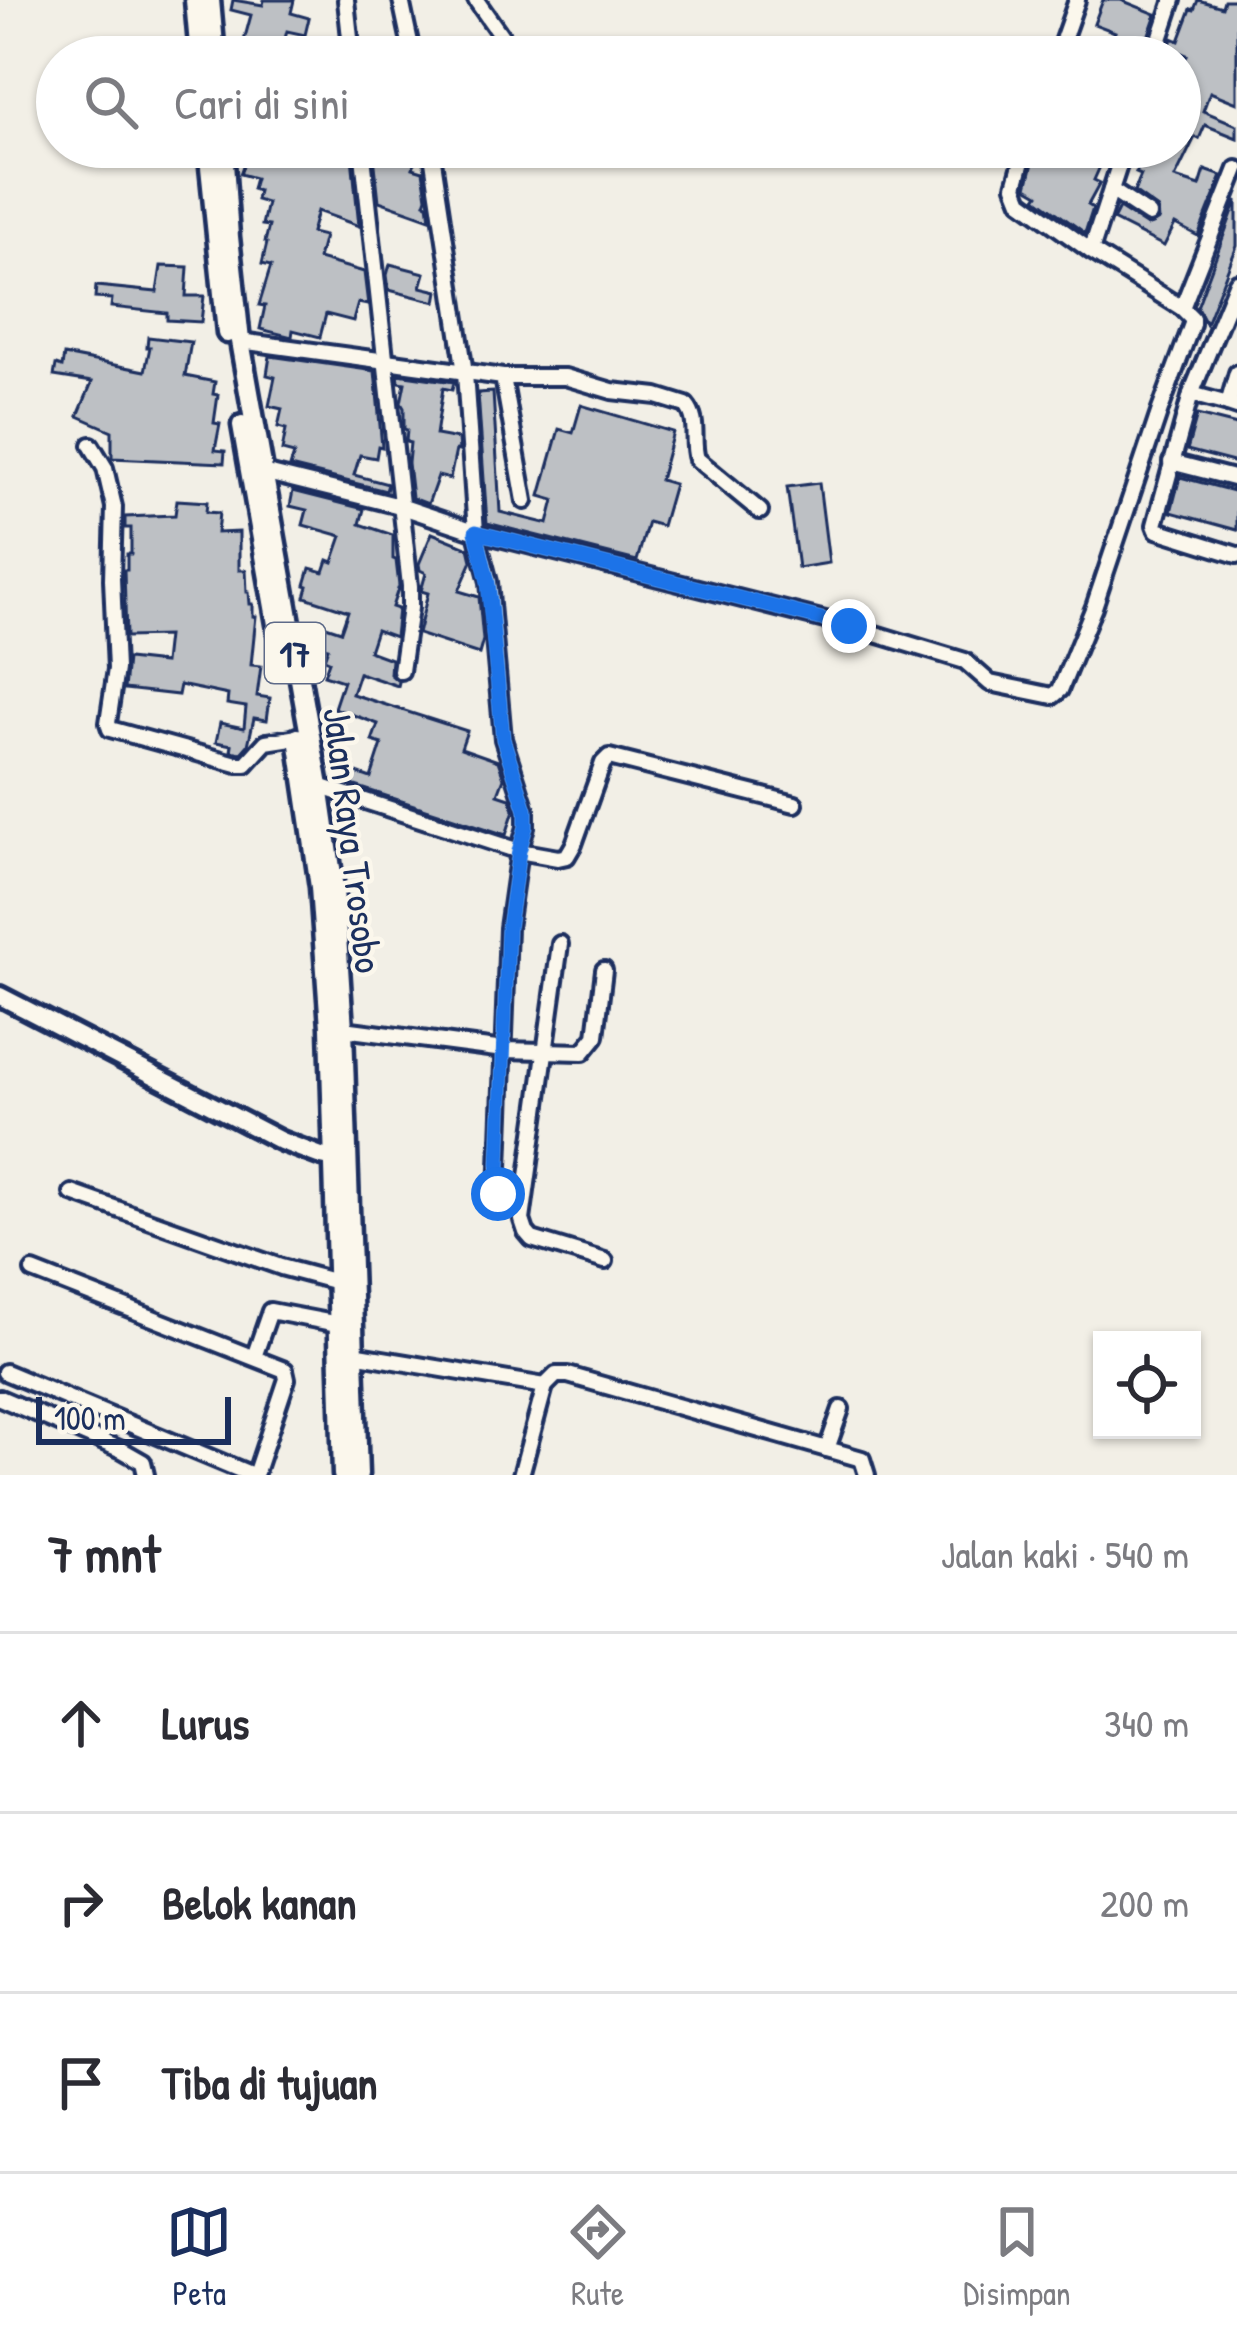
<!DOCTYPE html>
<html lang="id">
<head>
<meta charset="utf-8">
<style>
  body { margin:0; font-family:"Patrick Hand",sans-serif; background:#f2f2f3; color:#2b2b33 }
  .controls { position:absolute; right:36px; bottom:36px; display:grid; overflow:hidden; border-radius:0px; box-shadow:0 3px 9px #0004 }
  .controls button { width:108px; height:108px; display:grid; place-items:center; padding:0; border:0; border-bottom:3px solid #e1e1e2; background:#fff; color:#2b2b33; font:60px sans-serif }
  .scale { position:absolute; left:36px; bottom:30px; width:195px; box-sizing:border-box; padding-left:12px; border:6px solid #1b2f5e; border-top:0; font-size:33px; line-height:42px; white-space:nowrap; color:#1b2f5e; -webkit-text-stroke:9px #fbf7ec; paint-order:stroke }
  .stop { position:absolute; width:36px; height:36px; margin:-27px; border:9px solid #1a73e8; border-radius:50%; background:#fff }
  .stop.end { background:#1a73e8; border-color:#fff; box-shadow:0 3px 12px #0008 }
  .list { margin:0; padding:0; list-style:none }
  h2 { display:flex; justify-content:space-between; align-items:center; height:156px; margin:0; padding:0 48px; font-size:51px }
  h2 small { font-size:39px; font-weight:400; color:#7c7c81 }
  .list li { display:grid; grid-template-columns:78px 1fr auto; gap:36px; align-items:center; box-sizing:border-box; height:180px; padding:0 48px; border-top:3px solid #e1e1e2 }
  .list b { display:block; font-size:45px; white-space:nowrap }
  .list em { font-size:39px; font-style:normal; color:#7c7c81 }
  .icon { flex:none; width:66px; height:66px; fill:none; stroke:currentColor; stroke-width:2; stroke-linecap:round; stroke-linejoin:round }
  .map { position:relative; flex:none; width:1237px; height:1475px; overflow:hidden }
  .search { position:absolute; background:#fff; box-shadow:0 3px 9px #0004; left:36px; right:36px; top:36px; height:132px; display:flex; align-items:center; gap:30px; box-sizing:border-box; padding:0 42px; border-radius:66px; color:#7c7c81; font-size:45px }
  .sheet { height:696px; background:#fff }
  nav { display:flex; justify-content:space-around; align-items:center; box-sizing:border-box; height:168px; border-top:3px solid #e1e1e2; background:#fff; font-size:33px; color:#7c7c81 }
  nav a { display:grid; justify-items:center; gap:6px }
  nav .on { color:#1b2f5e }
  .map>svg:first-child { display:block }
  .building { fill:#bdc0c4; stroke:#1b2f5e; stroke-width:3 }
  .lines { fill:none; stroke-linecap:round; stroke-linejoin:round }
  .minor-casing { stroke:#1b2f5e; stroke-width:22 }
  .major-casing { stroke:#1b2f5e; stroke-width:26 }
  .highway-casing { stroke:#1b2f5e; stroke-width:27 }
  .minor { stroke:#fbf7ec; stroke-width:14 }
  .major { stroke:#fbf7ec; stroke-width:16 }
  .highway { stroke:#fbf7ec; stroke-width:18 }
  .route { stroke:#1a73e8; stroke-width:15 }
  .labels { text-anchor:middle; dominant-baseline:central; stroke-width:9; stroke-linejoin:round; paint-order:stroke }
  .shield { fill:#fbf7ec; stroke:#5e6b89; stroke-width:3 }
  .shield-label { font-size:36px; font-weight:bold; fill:#1b2f5e }
  .street-label { font-size:39px; fill:#1b2f5e; stroke:#fbf7ec }
</style>
</head>
<body>
<div class="map">
<svg width="1237" height="1475" viewBox="0 0 1237 1475">
  <rect width="100%" height="100%" fill="#f2efe6"/>
  <filter id="ink" filterUnits="userSpaceOnUse"><feTurbulence type="fractalNoise" baseFrequency=".00833" numOctaves="2"/><feDisplacementMap in="SourceGraphic" scale="24" xChannelSelector="R" yChannelSelector="G"/><feConvolveMatrix kernelMatrix="1 2 1 2 8 2 1 2 1" color-interpolation-filters="sRGB"/></filter>
  <g filter="url(#ink)">
    <g class="building">
      <path d="M233,0L263,5L264,0H294L291,13L309,18L305,35L287,31L280,57H253L256,44L244,41L251,15L231,10Z"/>
      <path d="M1103,0H1121L1156,14L1141,57H1106L1115,32L1094,24Z"/>
      <path d="M1198,0L1222,7L1224,0H1237V103L1210,92L1203,111L1237,125V138L1205,125L1199,139L1195,137L1175,178L1200,186L1205,170L1222,176L1198,236L1175,224L1164,246L1113,220L1119,208L1147,226L1159,220L1158,209L1134,192L1141,175L1136,173L1149,147H1180V73L1187,55L1169,48L1172,38L1179,41L1191,9L1194,10Z"/>
      <path d="M250,147H351L359,226L317,211L311,233L324,236L318,259L364,272L368,305L358,303L353,321L326,314L320,337L293,330L292,337L260,329L265,306L259,305L271,266L262,264L267,243L265,242L269,226L262,225L267,203L256,200L258,191L252,189L255,178L240,174Z"/>
      <path d="M373,147H420L413,168L423,171L427,197L425,203L428,204L430,219L379,201Z"/>
      <path d="M1037,147H1096L1106,153L1094,180L1100,183L1088,205L1093,208L1085,233L1036,198L1039,194L1027,187Z"/>
      <path d="M1237,200V246L1206,324L1197,307Z"/>
      <path d="M390,264L425,273L421,287L438,291L436,302L389,290L387,275Z"/>
      <path d="M161,266L188,267L186,296H204L201,322L167,320V313L111,307L112,299L95,298L96,286L157,292Z"/>
      <path d="M148,337L191,342L185,376L215,382L213,394L218,395L214,423L220,424L215,450L225,451L224,463L112,458V431L78,416L92,382L54,376L56,365L62,367L64,355L145,371L150,347H147Z"/>
      <path d="M270,356L375,371L382,447L378,446L376,458L360,455L354,475L388,484L386,491L290,467L294,454L282,451L286,429L278,427L282,409L269,406L275,377L267,375Z"/>
      <path d="M398,374L454,382L452,390L443,388L436,435L458,439L459,451L456,450L450,479L438,476L428,504L412,498L408,463L410,443L406,442L407,430L404,429V408L401,403L405,383L399,382Z"/>
      <path d="M493,392L500,512L548,524L554,500L540,496L559,429L573,433L581,405L673,432L660,480L674,484L662,526L648,522L637,561L487,523L478,393Z"/>
      <path d="M1197,415L1237,425V463L1187,450Z"/>
      <path d="M1180,477L1237,492V530L1171,512Z"/>
      <path d="M819,483L829,563L798,568L787,487Z"/>
      <path d="M293,491L364,509L360,524L393,535V559L396,560L399,586L392,607L398,609L395,637L376,630L369,651L391,659L390,674L399,682L398,686L359,673L352,694L467,731L461,748L498,761L504,778L498,794L510,798L514,810L506,835L346,783L351,771L371,778L382,744L372,741L378,724L334,708L343,681L324,675L329,661L324,659L328,648L320,646L326,626L341,631L348,611L305,597L308,586L305,585L310,568L324,572L328,560L333,562L342,536L303,525L307,510L290,506Z"/>
      <path d="M177,500L207,502L206,512L219,513L217,533L239,532V570H246L247,592H249L250,604H253V616H256L251,665L261,666L257,696L270,698L267,720L254,718L248,745L241,753L231,751L232,745L216,742L220,723L244,728L246,707L227,704L228,695L180,685L178,695L124,689L127,659L164,663L167,636L126,637L124,570H127V554H131V528H125V517L175,515Z"/>
      <path d="M432,533L469,548L472,561L459,591L479,597L483,640L479,654L418,634L428,593L421,591L426,573L420,570L419,564Z"/>
    </g>
    <g class="lines">
      <g class="minor-casing">
        <g id="minor">
          <path d="M346,0L352,57"/>
          <path d="M401,0L413,57"/>
          <path d="M476,0L516,57"/>
          <path d="M748,53L749,57"/>
          <path d="M1057,57L1077,0"/>
          <path d="M1154,57L1173,0"/>
          <path d="M362,147L410,586V608L401,671"/>
          <path d="M431,147L465,373L476,532L489,582L503,739L526,810V827L519,851L508,928L498,1194"/>
          <path d="M672,147C694,152 711,158 731,147"/>
          <path d="M1111,190L1149,215"/>
          <path d="M1091,251L1125,147"/>
          <path d="M1237,282L1191,394L1155,525L1157,530L1237,555"/>
          <path d="M1182,308L1237,169"/>
          <path d="M240,341L503,377L525,501"/>
          <path d="M1237,373L1228,404L1237,407"/>
          <path d="M503,377H565L612,391L657,396L686,405C700,421 691,441 697,459L760,511"/>
          <path d="M1191,394L1228,404"/>
          <path d="M91,445L105,468L114,507L112,579L116,669L108,723L110,729L237,764H246L266,742L298,737"/>
          <path d="M1171,462L1237,479"/>
          <path d="M263,472L400,506L480,533L849,626L965,661L990,683L1053,696L1060,690L1094,607L1160,410L1192,324V318L1182,308L1091,251L1021,201L1015,186L1026,147"/>
          <path d="M319,786L519,851L558,858L567,856L574,844L603,763L609,757L795,804"/>
          <path d="M560,944L522,1220L526,1232L532,1239L605,1261"/>
          <path d="M336,1028L504,1050L583,1052L596,1036L604,970"/>
          <path d="M72,1193L281,1267L337,1282"/>
          <path d="M353,1354L545,1386L521,1475"/>
          <path d="M254,1357L270,1311L338,1324"/>
          <path d="M5,1372L250,1474L256,1472L287,1379L285,1370L33,1271"/>
          <path d="M545,1386L556,1375H568L827,1449L841,1409"/>
          <path d="M0,1398L122,1450L143,1462L146,1475"/>
          <path d="M827,1449L862,1459L867,1475"/>
        </g>
      </g>
      <g class="major-casing">
        <path id="major" d="M0,996L281,1141L321,1156L345,1161"/>
      </g>
      <g class="highway-casing">
        <g id="highway">
          <path d="M195,0L200,57"/>
          <path d="M210,0L215,57"/>
          <path d="M208,147L227,333"/>
          <path d="M223,147L229,237L240,341L319,786L334,889L343,1029L358,1475"/>
          <path d="M242,425L284,664"/>
          <path d="M298,738L320,887L330,1027L343,1475"/>
        </g>
      </g>
      <use href="#minor" class="minor"/>
      <use href="#major" class="major"/>
      <use href="#highway" class="highway"/>
    </g>
  </g>
  <g class="lines" filter="url(#ink)">
    <path class="route" d="M498,1194L508,928L519,851L526,827V810L503,739L488,582L476,532L849,626"/>
  </g>
  <g class="labels">
    <rect class="shield" x="265" y="623" width="60" height="60" rx="9"/>
    <g class="shield-label">
      <text x="295" y="653">17</text>
    </g>
    <g class="street-label">
      <text transform="translate(354 840) rotate(83)">Jalan Raya Trosobo</text>
    </g>
  </g>
</svg>
<div class="controls">
<button><svg class="icon" aria-label="locate" viewBox="0 0 24 24"><circle cx="12" cy="12" r="6"/><path d="M12 2v4M12 18v4M2 12h4M18 12h4"/></svg></button>
</div>
<div class="scale">100 m</div>
<div class="stop" style="left:498px;top:1194px"></div>
<div class="stop end" style="left:849px;top:626px"></div>
<div class="search"><svg class="icon" aria-label="search" viewBox="0 0 24 24"><circle cx="10" cy="10" r="6"/><path d="M15 15l6 6"/></svg>Cari di sini</div>
</div>
<section class="sheet">
<h2>7 mnt<small>Jalan kaki · 540 m</small></h2>
<ul class="list">
<li><svg class="icon" aria-label="ahead" viewBox="0 0 24 24"><path d="M12 20V5M6 11l6-6 6 6"/></svg><div><b>Lurus</b></div><em>340 m</em></li>
<li><svg class="icon" aria-label="right" viewBox="0 0 24 24"><path d="M7 20v-9h11M14 6l5 5-5 5"/></svg><div><b>Belok kanan</b></div><em>200 m</em></li>
<li><svg class="icon" aria-label="arrive" viewBox="0 0 24 24"><path d="M6 21V4h12l-3 4 3 4H6"/></svg><div><b>Tiba di tujuan</b></div></li>
</ul>
</section>
<nav>
<a class="on"><svg class="icon" aria-label="map" viewBox="0 0 24 24"><path d="M3 6l6-2 6 2 6-2v14l-6 2-6-2-6 2zM9 4v14M15 6v14"/></svg>Peta</a>
<a><svg class="icon" aria-label="directions" viewBox="0 0 24 24"><path d="M12 3l9 9-9 9-9-9zM9 14v-3h6M13 9l2 2-2 2"/></svg>Rute</a>
<a><svg class="icon" aria-label="saved" viewBox="0 0 24 24"><path d="M7 4h10v16l-5-4-5 4z"/></svg>Disimpan</a>
</nav>
</body>
</html>
